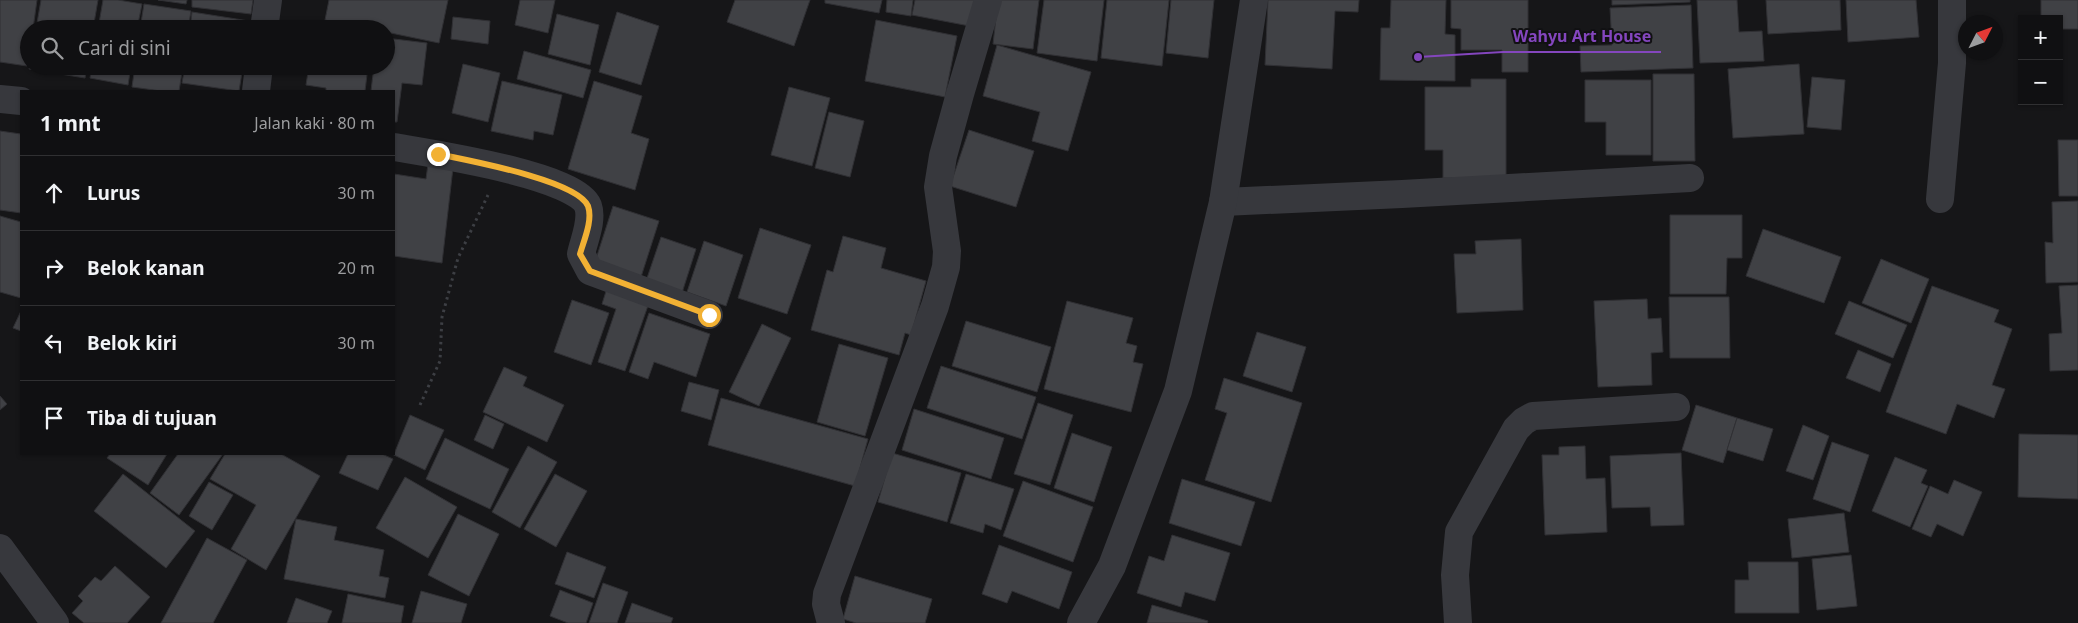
<!DOCTYPE html>
<html lang="id">
<head>
<meta charset="utf-8">
<style>
  body { margin:0; font-family:"Noto Sans",sans-serif; background:#19191b; color:#f1f3f6 }
  .controls { position:absolute; right:15px; top:15px; display:grid; overflow:hidden; border-radius:0px; box-shadow:0 1px 4px #0004 }
  .controls button { width:45px; height:45px; display:grid; place-items:center; padding:0; border:0; border-bottom:1px solid #303032; background:#101012; color:#f1f3f6; font:25px sans-serif }
  .compass { position:absolute; left:1958px; top:15px; width:45px; height:45px; border-radius:50%; background:#101012; box-shadow:0 1px 4px #0004; rotate:48deg }
  .stop { position:absolute; width:15px; height:15px; margin:-11px; border:4px solid #f2b134; border-radius:50%; background:#fff }
  .stop.end { background:#f2b134; border-color:#fff; box-shadow:0 1px 5px #0008 }
  .list { margin:0; padding:0; list-style:none }
  h2 { display:flex; justify-content:space-between; align-items:center; height:65px; margin:0; padding:0 20px; font-size:21px }
  h2 small { font-size:16px; font-weight:400; color:#9c9d9f }
  .list li { display:grid; grid-template-columns:32px 1fr auto; gap:15px; align-items:center; box-sizing:border-box; height:75px; padding:0 20px; border-top:1px solid #303032 }
  .list b { display:block; font-size:19px; white-space:nowrap }
  .list em { font-size:16px; font-style:normal; color:#9c9d9f }
  .icon { flex:none; width:28px; height:28px; fill:none; stroke:currentColor; stroke-width:2; stroke-linecap:round; stroke-linejoin:round }
  .map { position:relative; flex:none; width:2078px; height:623px; overflow:hidden }
  .search { position:absolute; background:#101012; box-shadow:0 1px 4px #0004; left:20px; top:20px; width:375px; height:55px; display:flex; align-items:center; gap:12px; box-sizing:border-box; padding:0 18px; border-radius:28px; color:#9c9d9f; font-size:19px }
  .panel { position:absolute; background:#101012; box-shadow:0 1px 4px #0004; left:20px; top:90px; width:375px; height:365px; border-radius:0px }
  .map>svg:first-child { display:block }
  .building { fill:#404145; stroke:#303034 }
  .lines { fill:none; stroke-linecap:round; stroke-linejoin:round }
  .path { stroke:#3d3f44; stroke-width:3; stroke-dasharray:2.5 4; stroke-linecap:butt }
  .minor { stroke:#37383d; stroke-width:28 }
  .route { stroke:#f2b134; stroke-width:6 }
  .leader { fill:none; stroke:#8446be; stroke-width:2 }
  .callout-dot { fill:#8446be; stroke:#111113; stroke-width:2 }
  .callout-label { font-size:16px; text-anchor:middle; font-weight:bold; fill:#8446be; stroke:#111113; stroke-width:4; stroke-linejoin:round; paint-order:stroke }
</style>
</head>
<body>
<div class="map">
<svg width="2078" height="623" viewBox="0 0 2078 623">
  <rect width="100%" height="100%" fill="#161618"/>
  <g class="building">
    <path d="M0,0H37L33,29H29L27,66L0,62Z"/>
    <path d="M41,0H98L93,29H36Z"/>
    <path d="M103,0H118L142,4L137,29H98Z"/>
    <path d="M158,0H187L186,4Z"/>
    <path d="M192,0H253L251,14L192,7Z"/>
    <path d="M329,0H448L439,43L386,32V29H369L325,20Z"/>
    <path d="M520,0H555L548,33L515,25Z"/>
    <path d="M735,0H810L794,46L727,22Z"/>
    <path d="M825,0H882L879,13L825,3Z"/>
    <path d="M887,0H913L911,16L886,12Z"/>
    <path d="M915,0H985L980,28L912,15Z"/>
    <path d="M998,0H1039L1033,49L993,44Z"/>
    <path d="M1044,0H1104L1097,61L1037,53Z"/>
    <path d="M1107,0H1169L1162,66L1101,58Z"/>
    <path d="M1171,0H1214L1208,58L1166,53Z"/>
    <path d="M1268,0H1359L1358,12L1335,11L1332,69L1265,65Z"/>
    <path d="M1391,0H1446L1445,34L1455,35V81L1380,80L1381,28H1390Z"/>
    <path d="M1451,0H1528V72H1502V50H1461V29L1451,28Z"/>
    <path d="M1612,0H1690V2L1612,5Z"/>
    <path d="M1697,0H1737L1739,32L1762,31L1764,61L1700,63Z"/>
    <path d="M1766,0H1840L1841,30L1768,34Z"/>
    <path d="M1846,0H1916L1919,37L1848,42Z"/>
    <path d="M2041,0H2078V29H2059V19H2041Z"/>
    <path d="M144,4L191,11L188,29H140Z"/>
    <path d="M1691,5L1693,68L1581,72L1580,46L1612,45L1610,8Z"/>
    <path d="M192,12L249,21L248,29H190Z"/>
    <path d="M617,12L659,26L641,85L599,72Z"/>
    <path d="M557,14L599,25L590,65L548,54Z"/>
    <path d="M453,17L490,21L488,44L451,39Z"/>
    <path d="M876,20L957,36L945,97L865,81Z"/>
    <path d="M386,38L427,43L422,85L402,83L397,122H394V91H371L374,66H386Z"/>
    <path d="M997,45L1091,72L1068,151L1032,141L1040,112L983,96Z"/>
    <path d="M524,51L591,70L583,98L517,79Z"/>
    <path d="M463,64L500,73L488,122L452,113Z"/>
    <path d="M1799,64L1804,134L1733,138L1728,69Z"/>
    <path d="M30,66H87L85,78L29,69Z"/>
    <path d="M92,66H131L128,85L90,78Z"/>
    <path d="M135,66H183L179,91H161L132,87Z"/>
    <path d="M185,66H243L239,91L182,83Z"/>
    <path d="M309,66H368L365,91H326V88L306,85Z"/>
    <path d="M1653,74H1694L1695,161H1653Z"/>
    <path d="M1812,77L1845,80L1841,130L1807,127Z"/>
    <path d="M1471,79H1506V179L1443,178V150H1425V87H1471Z"/>
    <path d="M1585,80H1651V155H1606V122H1585Z"/>
    <path d="M502,81L562,95L553,135L534,131L533,140L491,131Z"/>
    <path d="M594,81L642,96L631,133L649,139L635,190L568,169Z"/>
    <path d="M789,87L830,98L812,166L771,155Z"/>
    <path d="M829,112L864,121L850,177L815,168Z"/>
    <path d="M969,130L1034,151L1016,207L950,186Z"/>
    <path d="M0,131L21,134V213L0,210Z"/>
    <path d="M2058,140H2078V196H2059Z"/>
    <path d="M428,164L453,168L442,263L394,256V174L426,179Z"/>
    <path d="M2078,201V282L2046,283L2045,242L2053,243L2052,202Z"/>
    <path d="M613,206L659,221L641,277L595,262Z"/>
    <path d="M1670,215H1742V258H1727L1726,294H1670Z"/>
    <path d="M0,216L21,222V298L0,292Z"/>
    <path d="M760,228L811,245L787,314L738,298Z"/>
    <path d="M1763,229L1841,257L1824,303L1746,276Z"/>
    <path d="M843,236L886,248L881,268L926,281L911,335L905,333L899,355L811,330L827,270L833,272Z"/>
    <path d="M661,237L696,249L681,296L645,284Z"/>
    <path d="M1521,239L1523,310L1457,313L1454,254H1476L1475,241Z"/>
    <path d="M704,241L743,255L726,306L687,292Z"/>
    <path d="M1881,259L1929,279L1911,323L1862,303Z"/>
    <path d="M608,285L650,300L625,371L598,362L616,309L602,304Z"/>
    <path d="M2078,285V370L2050,371L2049,334L2062,333L2059,286Z"/>
    <path d="M1932,286L1999,310L1994,322L2012,329L1992,385L2005,389L1994,418L1957,404L1946,434L1886,412Z"/>
    <path d="M1669,297H1729L1730,358H1670Z"/>
    <path d="M1647,299L1648,319L1661,318L1663,352L1651,353L1652,385L1598,387L1594,301Z"/>
    <path d="M572,300L609,313L591,365L554,352Z"/>
    <path d="M1067,301L1133,318L1126,343L1137,346L1133,362L1143,364L1131,412L1044,389Z"/>
    <path d="M1849,301L1907,325L1893,358L1835,334Z"/>
    <path d="M21,311V331L13,328Z"/>
    <path d="M649,313L710,334L696,377L654,362L648,379L629,372Z"/>
    <path d="M966,321L1051,347L1037,392L952,366Z"/>
    <path d="M762,324L791,338L759,406L729,392Z"/>
    <path d="M1257,332L1306,347L1292,392L1243,376Z"/>
    <path d="M839,344L888,358L865,436L817,422Z"/>
    <path d="M1858,350L1891,364L1880,392L1846,378Z"/>
    <path d="M941,366L1036,397L1022,439L927,408Z"/>
    <path d="M504,367L527,377L523,386L564,405L547,442L483,412Z"/>
    <path d="M1224,378L1302,403L1271,502L1205,480L1227,413L1215,409Z"/>
    <path d="M689,382L719,390L711,420L681,411Z"/>
    <path d="M0,396L7,404L0,410Z"/>
    <path d="M721,398L868,439L855,486L708,445Z"/>
    <path d="M1038,403L1073,415L1050,485L1014,474Z"/>
    <path d="M1696,405L1737,418L1723,463L1682,450Z"/>
    <path d="M914,409L1004,438L991,479L902,450Z"/>
    <path d="M410,415L444,430L425,470L392,454H394Z"/>
    <path d="M485,415L504,424L493,449L474,440Z"/>
    <path d="M1737,418L1773,429L1763,461L1727,450Z"/>
    <path d="M1803,425L1829,436L1813,480L1786,471Z"/>
    <path d="M1072,433L1112,447L1094,502L1054,488Z"/>
    <path d="M2019,434L2078,435V499L2018,497Z"/>
    <path d="M445,438L509,469L490,509L426,479Z"/>
    <path d="M1832,442L1869,455L1850,512L1813,499Z"/>
    <path d="M528,446L557,462L520,528L492,512Z"/>
    <path d="M1585,446L1586,479L1605,478L1607,532L1545,535L1542,455H1559V447Z"/>
    <path d="M892,453L961,473L947,522L878,502Z"/>
    <path d="M1681,453L1684,525L1651,526L1650,507L1612,508L1610,456Z"/>
    <path d="M110,454H167L148,485L107,458Z"/>
    <path d="M178,454H223L179,515L150,493Z"/>
    <path d="M225,454H281L320,476L266,570L231,549L256,505L210,479Z"/>
    <path d="M348,454H382L393,459L378,490L339,473Z"/>
    <path d="M1895,457L1927,470L1921,483L1928,486L1910,527L1872,511Z"/>
    <path d="M123,474L195,531L166,568L94,511Z"/>
    <path d="M555,474L587,491L556,547L524,529Z"/>
    <path d="M966,474L1014,489L1001,530L985,524L983,533L950,523Z"/>
    <path d="M405,477L457,507L428,558L376,528Z"/>
    <path d="M1182,479L1255,502L1241,546L1169,523Z"/>
    <path d="M1954,480L1982,492L1963,536L1937,524L1931,537L1912,529L1930,486L1948,494Z"/>
    <path d="M1023,481L1093,507L1073,562L1003,536Z"/>
    <path d="M209,482L233,495L212,530L189,516Z"/>
    <path d="M1844,513L1849,552L1792,558L1788,519Z"/>
    <path d="M458,514L499,534L469,596L428,575Z"/>
    <path d="M296,519L337,527L334,540L384,550L379,576L389,578L385,598L284,579Z"/>
    <path d="M1172,535L1230,553L1215,601L1185,592L1181,607L1137,593L1149,556L1164,561Z"/>
    <path d="M207,538L247,560L213,623H161Z"/>
    <path d="M999,545L1072,572L1059,609L1012,591L1007,603L982,594Z"/>
    <path d="M567,552L606,567L594,598L555,584Z"/>
    <path d="M1851,555L1857,606L1817,610L1812,559Z"/>
    <path d="M1748,562H1798L1799,613H1735V580H1749Z"/>
    <path d="M115,566L150,597L127,623H84L72,613L83,601L78,596L95,577L101,581Z"/>
    <path d="M855,576L932,599L925,623H856L843,619Z"/>
    <path d="M603,583L628,592L617,623H589Z"/>
    <path d="M560,590L593,603L586,623H568L550,616Z"/>
    <path d="M421,591L467,604L461,623H412Z"/>
    <path d="M348,594L404,606L401,623H342Z"/>
    <path d="M296,598L332,611L327,623H287Z"/>
    <path d="M632,603L673,618L671,623H625Z"/>
    <path d="M1152,605L1208,621L1207,623H1147Z"/>
  </g>
  <g class="lines">
    <path class="path" d="M420,405L440,361L442,317L458,258L488,195"/>
    <g class="minor">
      <path d="M264,29L268,0"/>
      <path d="M256,91L259,66"/>
      <path d="M0,99L21,101"/>
      <path d="M394,147C428,153 576,175 588,206C593,220 584,240 581,254L590,271L709,315"/>
      <path d="M1940,199L1952,63V0"/>
      <path d="M1223,202L1402,194L1690,178"/>
      <path d="M0,548L55,623"/>
      <path d="M831,623L826,604L827,594L935,306L946,267L947,251L938,187L943,156L960,94L988,0"/>
      <path d="M1081,623L1112,566L1178,391L1223,202L1254,0"/>
      <path d="M1458,623L1455,575L1459,532L1516,429L1524,421L1533,416L1676,407"/>
    </g>
  </g>
  <g class="lines">
    <path class="route" d="M438,154C466,160 577,180 588,206C593,220 584,240 580,254L590,271L709,315"/>
  </g>
  <path class="leader" d="M1418 57L1503 52H1661"/>
  <circle class="callout-dot" cx="1418" cy="57" r="5"/>
  <g class="callout-label">
    <text x="1582" y="42">Wahyu Art House</text>
  </g>
</svg>
<div class="controls">
<button>+</button>
<button>−</button>
</div>
<svg class="compass" viewBox="-18 -18 36 36"><path d="M0-13l5 13h-10z" fill="#e53935"/><path d="M0 13l5-13h-10z" fill="#9c9d9f"/></svg>
<div class="stop" style="left:709px;top:315px"></div>
<div class="stop end" style="left:438px;top:154px"></div>
<div class="search"><svg class="icon" aria-label="search" viewBox="0 0 24 24"><circle cx="10" cy="10" r="6"/><path d="M15 15l6 6"/></svg>Cari di sini</div>
<section class="panel">
<h2>1 mnt<small>Jalan kaki · 80 m</small></h2>
<ul class="list">
<li><svg class="icon" aria-label="ahead" viewBox="0 0 24 24"><path d="M12 20V5M6 11l6-6 6 6"/></svg><div><b>Lurus</b></div><em>30 m</em></li>
<li><svg class="icon" aria-label="right" viewBox="0 0 24 24"><path d="M7 20v-9h11M14 6l5 5-5 5"/></svg><div><b>Belok kanan</b></div><em>20 m</em></li>
<li><svg class="icon" aria-label="left" viewBox="0 0 24 24"><path d="M17 20v-9H6M10 6l-5 5 5 5"/></svg><div><b>Belok kiri</b></div><em>30 m</em></li>
<li><svg class="icon" aria-label="arrive" viewBox="0 0 24 24"><path d="M6 21V4h12l-3 4 3 4H6"/></svg><div><b>Tiba di tujuan</b></div></li>
</ul>
</section>
</div>
</body>
</html>
